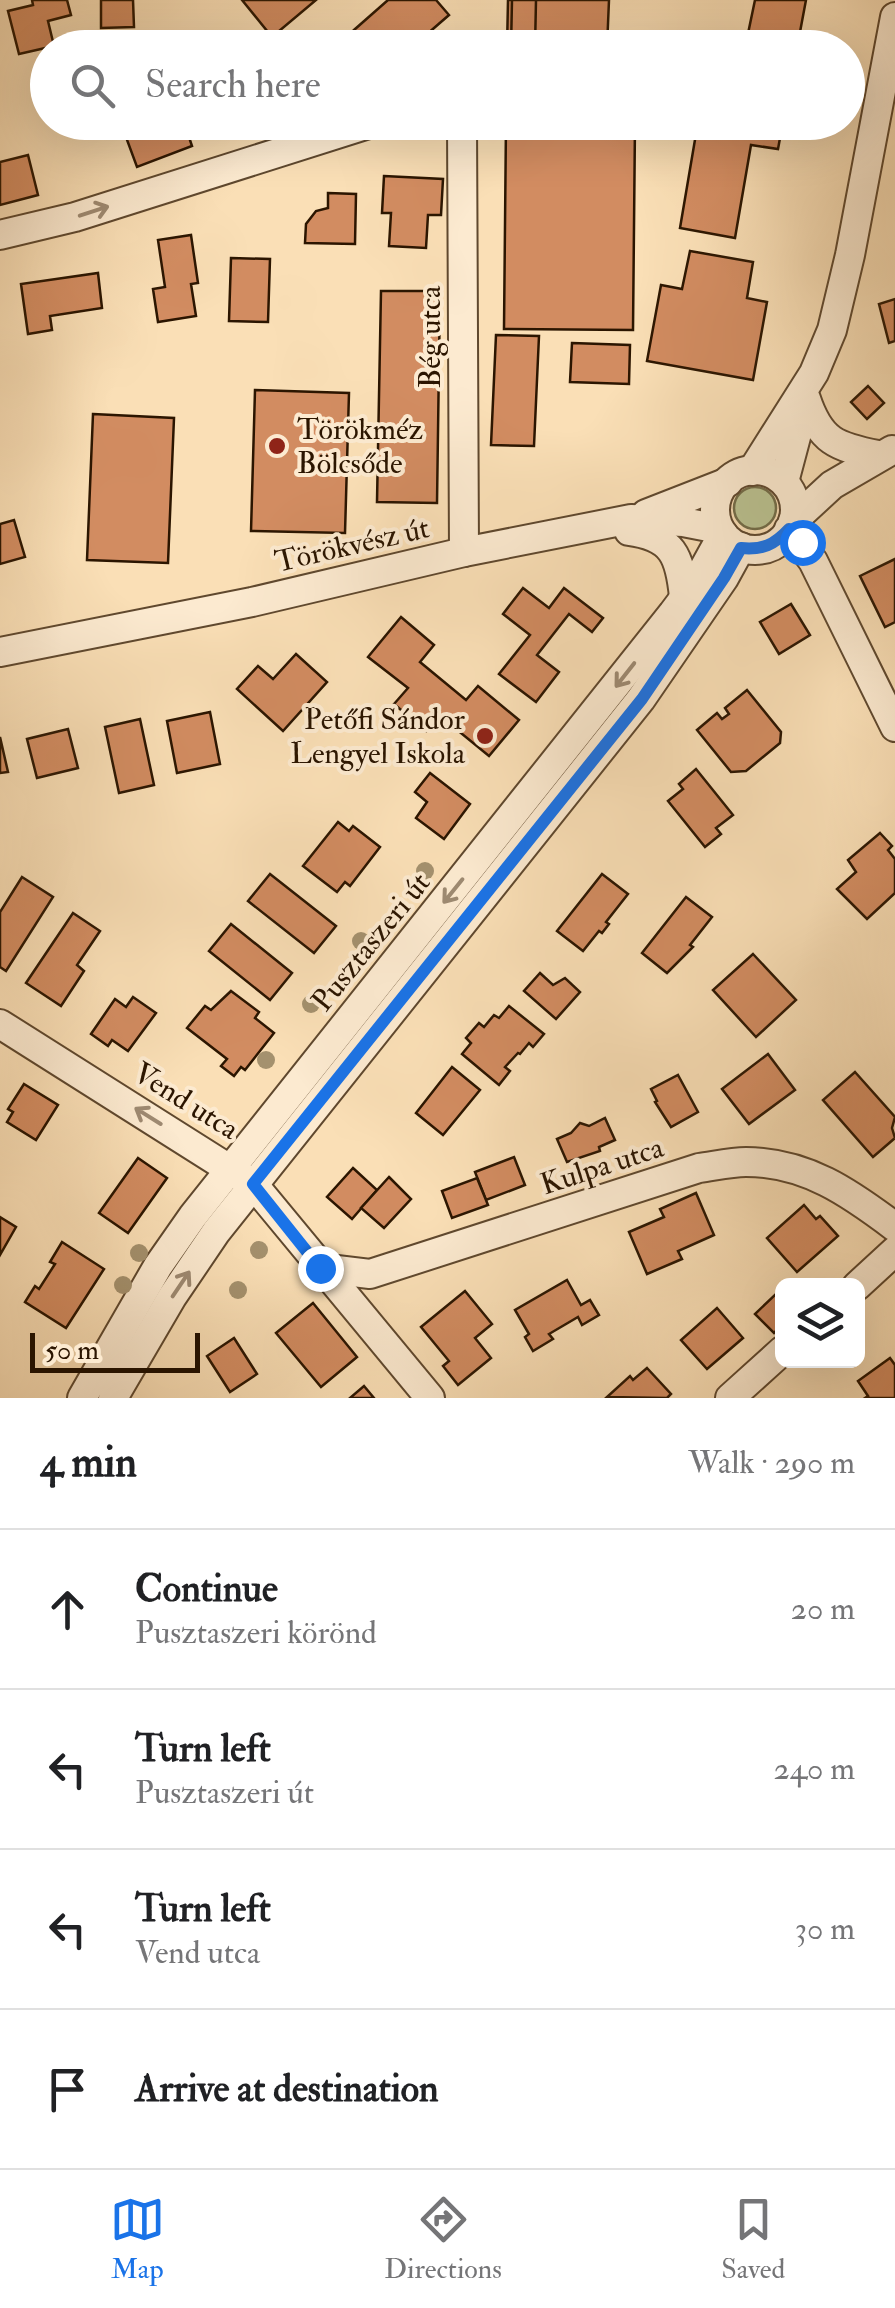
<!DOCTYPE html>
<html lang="en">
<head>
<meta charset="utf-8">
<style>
  body { margin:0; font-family:"IM FELL Double Pica",serif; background:#f6f6f6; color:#202124 }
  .controls { position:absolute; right:30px; bottom:30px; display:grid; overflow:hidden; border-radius:15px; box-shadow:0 10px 40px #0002 }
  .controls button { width:90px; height:90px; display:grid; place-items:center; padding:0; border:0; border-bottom:2px solid #e0e0e0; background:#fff; color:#202124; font:50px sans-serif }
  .scale { position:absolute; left:30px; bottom:25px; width:170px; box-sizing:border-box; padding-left:10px; border:5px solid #2b1500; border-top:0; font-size:28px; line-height:35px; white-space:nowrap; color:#2b1500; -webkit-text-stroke:8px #fcead0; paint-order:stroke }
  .stop { position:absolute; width:30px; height:30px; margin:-22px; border:8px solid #1a73e8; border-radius:50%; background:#fff }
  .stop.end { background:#1a73e8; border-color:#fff; box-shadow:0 2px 10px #0008 }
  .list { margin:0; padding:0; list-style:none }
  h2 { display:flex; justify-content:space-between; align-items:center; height:130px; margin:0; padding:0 40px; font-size:42px }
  h2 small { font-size:32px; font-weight:400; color:#757577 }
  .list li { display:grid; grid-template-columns:65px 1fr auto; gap:30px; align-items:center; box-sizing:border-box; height:160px; padding:0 40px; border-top:2px solid #e0e0e0 }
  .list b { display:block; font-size:38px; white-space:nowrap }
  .list p { margin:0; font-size:32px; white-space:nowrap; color:#757577 }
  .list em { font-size:32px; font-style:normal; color:#757577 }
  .icon { flex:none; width:55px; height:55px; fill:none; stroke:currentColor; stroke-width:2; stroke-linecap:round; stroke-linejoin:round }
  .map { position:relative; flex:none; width:895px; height:1398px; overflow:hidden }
  .search { position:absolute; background:#fff; box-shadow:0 10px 40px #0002; left:30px; right:30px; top:30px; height:110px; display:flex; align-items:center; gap:25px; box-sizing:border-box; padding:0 35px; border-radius:55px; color:#757577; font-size:38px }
  .sheet { height:770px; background:#fff }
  nav { display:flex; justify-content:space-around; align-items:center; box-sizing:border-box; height:140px; border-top:2px solid #e0e0e0; background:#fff; font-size:28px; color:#757577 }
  nav a { display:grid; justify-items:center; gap:5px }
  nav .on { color:#1a73e8 }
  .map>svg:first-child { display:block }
  .green { fill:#bac291; stroke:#726c48; stroke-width:2.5 }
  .building { fill:#d28c61; stroke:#2b1500; stroke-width:2.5 }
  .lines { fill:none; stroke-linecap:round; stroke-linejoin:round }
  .minor-casing { stroke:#5f482e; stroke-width:32 }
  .minor { stroke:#fcead0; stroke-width:28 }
  .tree { fill:#a4916e }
  .oneway { stroke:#9e8a72 }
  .route { stroke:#1a73e8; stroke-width:12 }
  .poi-dot { fill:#8f2418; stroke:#fcead0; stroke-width:4 }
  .labels { text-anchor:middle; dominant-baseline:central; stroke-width:8; stroke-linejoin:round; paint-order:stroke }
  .street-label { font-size:30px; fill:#2b1500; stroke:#fcead0 }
  .poi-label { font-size:30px; fill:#2b1500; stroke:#fcead0; text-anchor:start }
</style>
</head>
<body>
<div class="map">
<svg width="895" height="1398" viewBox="0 0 895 1398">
  <rect width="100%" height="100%" fill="#fadfb6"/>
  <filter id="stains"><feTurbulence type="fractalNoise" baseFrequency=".002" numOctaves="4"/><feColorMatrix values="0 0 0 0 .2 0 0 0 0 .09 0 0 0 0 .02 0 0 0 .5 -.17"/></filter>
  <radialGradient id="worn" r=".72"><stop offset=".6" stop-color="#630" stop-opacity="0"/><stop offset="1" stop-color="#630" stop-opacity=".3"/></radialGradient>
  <circle class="green" cx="755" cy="508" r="21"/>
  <g class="building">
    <path d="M32,0H67L71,15L48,21L54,46L19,54L8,11L33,5Z"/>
    <path d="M101,0H133L134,27L101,28Z"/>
    <path d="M242,0H316L272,37Z"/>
    <path d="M388,0H436L449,15L411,48H369L354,30Z"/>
    <path d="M508,0H609L607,48H507Z"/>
    <path d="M512,0H536L535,48H511Z"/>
    <path d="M755,0H806L797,48H745Z"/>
    <path d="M141,122H184L192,146L137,167L123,129Z"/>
    <path d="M506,122L635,123L633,330L504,329Z"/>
    <path d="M698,122H783L778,149L751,145L735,238L680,228Z"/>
    <path d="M28,155L38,195L0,205V162Z"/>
    <path d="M384,176L443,179L441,215H428L426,248L389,246L391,213H382Z"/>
    <path d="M328,193L356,194L355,244L305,243L306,224L316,211L328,208Z"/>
    <path d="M191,235L198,283L191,284L196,316L158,322L153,289L165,287L158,240Z"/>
    <path d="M690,251L753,262L747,298L767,302L753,380L647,361L661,285L682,289Z"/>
    <path d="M231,258L270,259L268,322L229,321Z"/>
    <path d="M98,273L102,308L50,316L52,330L28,334L21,284Z"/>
    <path d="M381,291H440L437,503L377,502Z"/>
    <path d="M895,299V341L889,343L879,304Z"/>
    <path d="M496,335L539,336L534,446L491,445Z"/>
    <path d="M572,343L630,345L629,384L570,382Z"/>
    <path d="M868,386L884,403L867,419L851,402Z"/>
    <path d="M255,390L349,393L345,533L251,531Z"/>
    <path d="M93,414L174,418L168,563L87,560Z"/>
    <path d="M14,520L25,557L0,564V524Z"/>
    <path d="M895,559V622L885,627L860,576Z"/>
    <path d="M523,588L549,608L564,588L603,618L592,632L569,614L537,655L559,672L536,702L499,674L530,635L503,614Z"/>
    <path d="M791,604L810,635L779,654L760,622Z"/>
    <path d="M401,617L434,645L420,662L466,700L478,686L519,720L489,756L439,715L426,731L394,704L408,688L368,657Z"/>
    <path d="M296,654L327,682L283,731L237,689L258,666L273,679Z"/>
    <path d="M747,690L781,732L780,743L746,771L731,772L697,730L717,713L722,719L729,714L725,708Z"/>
    <path d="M210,712L220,764L177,773L167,721Z"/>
    <path d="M140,719L154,785L119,793L105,727Z"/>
    <path d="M68,729L78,768L37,778L27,739Z"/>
    <path d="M0,737L8,772L0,773Z"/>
    <path d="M696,769L733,815L716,828L721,834L705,847L668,801L683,789L679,784Z"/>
    <path d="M430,773L470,804L444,839L416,818L427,802L415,792Z"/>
    <path d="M338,822L349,831L353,826L380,847L350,886L345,882L337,892L303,866Z"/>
    <path d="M880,833L892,846L888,850L895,859V893L867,919L837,889L856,872L848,860Z"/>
    <path d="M270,874L336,926L314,953L248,901Z"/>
    <path d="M602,874L628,894L606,922L609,924L602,933L599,931L583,951L557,931Z"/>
    <path d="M22,877L53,897L6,971L0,967V912Z"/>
    <path d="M686,897L712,917L690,945L693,947L667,973L642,953Z"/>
    <path d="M73,913L100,931L77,965L84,971L61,1006L26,983Z"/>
    <path d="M231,924L292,973L270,1000L209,951Z"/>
    <path d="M753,954L796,1000L756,1037L713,990Z"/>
    <path d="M540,973L553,985L565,978L580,992L556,1019L524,991Z"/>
    <path d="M231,991L259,1012L255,1018L274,1033L245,1070L241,1067L234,1076L221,1066L227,1059L187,1028L205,1006L211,1010Z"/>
    <path d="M133,997L156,1013L128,1051L112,1040L108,1046L91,1034L115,999L126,1007Z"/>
    <path d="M509,1006L544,1034L533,1047L529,1043L520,1054L518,1053L505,1067L510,1071L499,1085L462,1054L471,1043L466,1038L479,1023L484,1027L494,1015L499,1018Z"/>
    <path d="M768,1054L795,1090L749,1124L722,1089Z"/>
    <path d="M452,1067L480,1090L443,1135L416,1113Z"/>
    <path d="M855,1072L895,1117L892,1128L895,1138L873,1157L823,1100Z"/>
    <path d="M678,1075L698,1112L671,1127L655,1102L657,1101L651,1089Z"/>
    <path d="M24,1084L58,1105L36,1140L7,1122L13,1112L8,1109Z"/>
    <path d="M605,1118L615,1140L599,1147L600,1151L567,1162L557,1139L571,1133L580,1123L589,1126Z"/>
    <path d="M514,1157L525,1185L486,1200L475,1172Z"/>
    <path d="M138,1158L167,1178L128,1233L99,1213Z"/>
    <path d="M353,1168L377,1190L352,1219L327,1197Z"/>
    <path d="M389,1177L411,1199L384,1228L361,1208Z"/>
    <path d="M477,1178L488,1205L452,1218L442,1191Z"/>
    <path d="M696,1193L714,1235L678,1251L682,1259L647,1274L629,1232L664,1217L660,1209Z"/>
    <path d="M804,1205L816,1219L820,1216L838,1236L797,1272L767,1238Z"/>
    <path d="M0,1217L16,1227L0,1255Z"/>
    <path d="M62,1242L104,1269L66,1328L25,1302L35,1286L39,1289L55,1264L50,1262Z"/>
    <path d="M567,1280L581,1305L590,1300L599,1315L582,1325L578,1317L549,1334L553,1339L533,1351L525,1337L529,1334L515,1310Z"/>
    <path d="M465,1291L492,1324L475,1338L491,1358L458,1385L443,1366L449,1361L421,1327Z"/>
    <path d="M778,1292L782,1297V1325L774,1333L755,1314Z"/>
    <path d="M313,1303L357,1357L321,1387L276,1333Z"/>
    <path d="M717,1308L743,1338L707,1369L681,1340Z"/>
    <path d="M234,1338L257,1374L230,1392L207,1356Z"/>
    <path d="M890,1358L895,1365V1398H865L868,1396L858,1381Z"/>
    <path d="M647,1368L671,1394L667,1398L607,1397L630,1376L633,1380Z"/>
    <path d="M364,1386L374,1398H350Z"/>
  </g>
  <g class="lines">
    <g class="minor-casing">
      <g id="minor">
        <path d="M462,122L464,552"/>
        <path d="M0,235L75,217L375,122"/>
        <path d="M806,399C820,441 836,447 878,455"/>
        <circle cx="755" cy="510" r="40"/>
        <path d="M752,471L814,373L832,330L850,255L895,17"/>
        <path d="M784,482L805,403"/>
        <path d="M646,514L728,482"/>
        <path d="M793,521L832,485L892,450"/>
        <path d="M789,529L813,561L895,727"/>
        <path d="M629,531C673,537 680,556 684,597"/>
        <path d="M0,652L252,602L464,552L631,519L683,522L719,529"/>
        <path d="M0,1024L253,1184L430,1398"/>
        <path d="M320,1268L370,1274L699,1168C714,1166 731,1162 746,1162C806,1162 850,1193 895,1227"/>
        <path d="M857,1286L895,1251"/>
        <path d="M82,1398L158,1266L193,1216L673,613L697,581L723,534"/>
        <path d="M113,1398L172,1297L216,1232L641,699L724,578L741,547"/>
        <path d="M730,1398L782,1351"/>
      </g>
    </g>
    <use href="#minor" class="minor"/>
  </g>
  <g class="tree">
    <circle cx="425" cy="871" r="9"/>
    <circle cx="361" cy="941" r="9"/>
    <circle cx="311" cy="1004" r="9"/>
    <circle cx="266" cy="1060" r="9"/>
    <circle cx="259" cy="1250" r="9"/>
    <circle cx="139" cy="1253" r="9"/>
    <circle cx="123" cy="1285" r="9"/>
    <circle cx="238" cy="1290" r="9"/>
  </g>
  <defs><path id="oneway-shaft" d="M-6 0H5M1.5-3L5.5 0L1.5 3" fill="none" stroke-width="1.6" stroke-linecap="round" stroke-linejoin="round" transform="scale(2.5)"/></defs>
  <g class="oneway">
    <use href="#oneway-shaft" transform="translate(94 211) rotate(-18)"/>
    <use href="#oneway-shaft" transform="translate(625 675) rotate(128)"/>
    <use href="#oneway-shaft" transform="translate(453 891) rotate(129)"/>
    <use href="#oneway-shaft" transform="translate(148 1116) rotate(-148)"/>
    <use href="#oneway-shaft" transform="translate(181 1284) rotate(-56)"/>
  </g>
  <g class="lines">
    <path class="route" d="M320,1268L253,1184L642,699L724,578L741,548C763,550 774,545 789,529L802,542"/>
  </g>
  <g class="poi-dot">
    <circle cx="277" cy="446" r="10"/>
    <circle cx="485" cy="736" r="10"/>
  </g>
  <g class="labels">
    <g class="street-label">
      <text transform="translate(430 337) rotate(-90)">Bég utca</text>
      <text transform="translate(352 545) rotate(-13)">Törökvész út</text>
      <text transform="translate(371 942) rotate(-51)">Pusztaszeri út</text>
      <text transform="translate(186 1101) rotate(32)">Vend utca</text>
      <text transform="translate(602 1166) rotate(-18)">Kulpa utca</text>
    </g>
    <g class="poi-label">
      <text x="297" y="429">Törökméz<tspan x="297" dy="34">Bölcsőde</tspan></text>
      <text x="465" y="719" text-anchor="end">Petőfi Sándor<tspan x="465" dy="34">Lengyel Iskola</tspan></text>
    </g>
  </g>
  <rect width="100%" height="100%" filter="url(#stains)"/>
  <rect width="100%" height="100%" fill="url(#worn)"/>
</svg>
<div class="controls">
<button><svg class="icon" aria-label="layers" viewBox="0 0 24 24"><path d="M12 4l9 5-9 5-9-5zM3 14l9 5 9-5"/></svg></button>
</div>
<div class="scale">50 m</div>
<div class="stop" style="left:802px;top:542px"></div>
<div class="stop end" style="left:320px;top:1268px"></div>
<div class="search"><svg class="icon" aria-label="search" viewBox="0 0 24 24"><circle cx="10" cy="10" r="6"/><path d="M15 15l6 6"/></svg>Search here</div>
</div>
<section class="sheet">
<h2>4 min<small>Walk · 290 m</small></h2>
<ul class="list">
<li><svg class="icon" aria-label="ahead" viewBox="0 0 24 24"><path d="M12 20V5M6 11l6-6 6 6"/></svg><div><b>Continue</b><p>Pusztaszeri körönd</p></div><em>20 m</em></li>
<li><svg class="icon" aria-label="left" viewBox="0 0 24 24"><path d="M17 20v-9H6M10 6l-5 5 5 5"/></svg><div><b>Turn left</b><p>Pusztaszeri út</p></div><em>240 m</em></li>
<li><svg class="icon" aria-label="left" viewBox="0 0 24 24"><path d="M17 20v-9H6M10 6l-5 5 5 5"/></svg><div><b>Turn left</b><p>Vend utca</p></div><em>30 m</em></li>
<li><svg class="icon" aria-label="arrive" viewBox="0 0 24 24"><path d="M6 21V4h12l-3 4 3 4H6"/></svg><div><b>Arrive at destination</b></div></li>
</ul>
</section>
<nav>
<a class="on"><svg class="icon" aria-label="map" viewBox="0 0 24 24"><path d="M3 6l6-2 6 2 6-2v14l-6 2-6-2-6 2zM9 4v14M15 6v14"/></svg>Map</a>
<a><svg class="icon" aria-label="directions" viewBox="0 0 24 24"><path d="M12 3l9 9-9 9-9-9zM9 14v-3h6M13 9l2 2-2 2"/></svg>Directions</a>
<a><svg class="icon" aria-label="saved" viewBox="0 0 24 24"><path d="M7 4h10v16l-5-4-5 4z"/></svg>Saved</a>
</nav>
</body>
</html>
